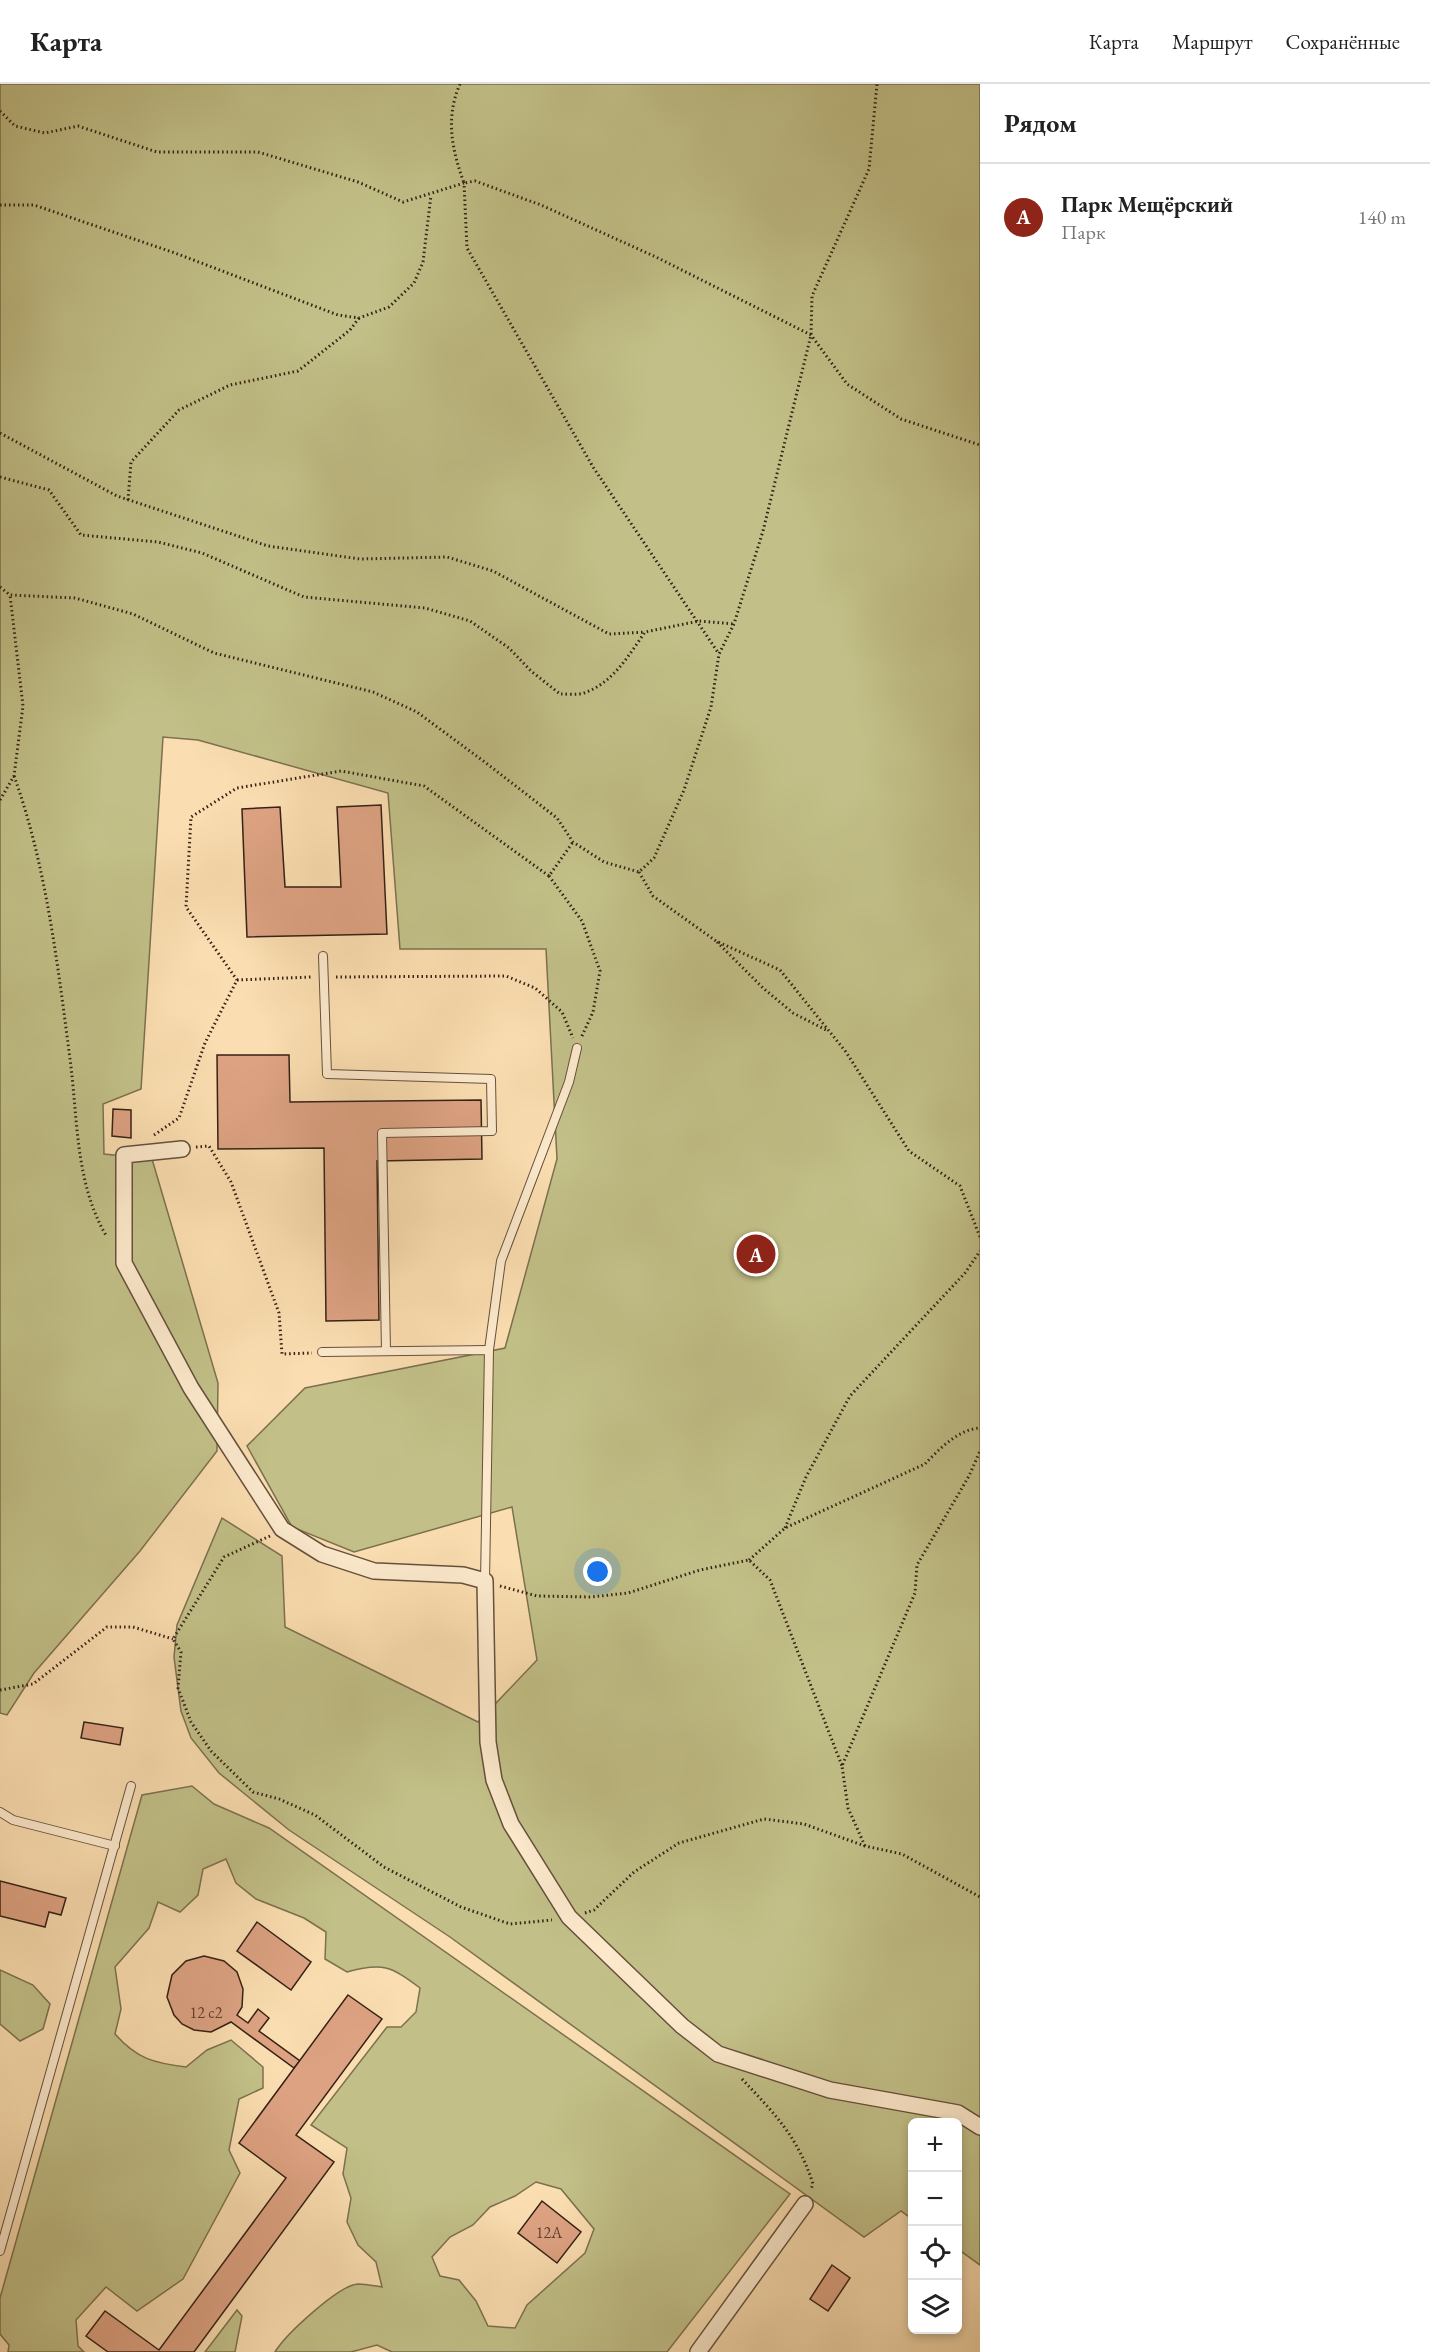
<!DOCTYPE html>
<html lang="ru">
<head>
<meta charset="utf-8">
<style>
  body { margin:0; font-family:"EB Garamond",serif; background:#f2f2f2; color:#222 }
  .controls { position:absolute; right:18px; bottom:18px; display:grid; overflow:hidden; border-radius:9px; box-shadow:0 3px 9px #0003 }
  .controls button { width:54px; height:54px; display:grid; place-items:center; padding:0; border:0; border-bottom:2px solid #e0e0e0; background:#fff; color:#222; font:30px sans-serif }
  .you { position:absolute; left:598px; top:1488px; width:21px; height:21px; margin:-15px; border:4px solid #fff; border-radius:50%; background:#1a73e8; box-shadow:0 0 0 9px #1a73e833 }
  .badge { display:grid; place-items:center; width:39px; height:39px; border-radius:50%; background:#8f2418; color:#fff; font-size:20px; font-weight:700 }
  .pin { position:absolute; translate:-50% -50%; border:3px solid #fff; box-shadow:0 2px 6px #0006 }
  .list { margin:0; padding:0; list-style:none }
  h2 { display:flex; justify-content:space-between; align-items:center; height:78px; margin:0; padding:0 24px; font-size:26px }
  h2 small { font-size:20px; font-weight:400; color:#767676 }
  .list li { display:grid; grid-template-columns:39px 1fr auto; gap:18px; align-items:center; box-sizing:border-box; height:108px; padding:0 24px; border-top:2px solid #e0e0e0 }
  .list b { display:block; font-size:22px; white-space:nowrap }
  .list p { margin:0; font-size:20px; white-space:nowrap; color:#767676 }
  .list em { font-size:20px; font-style:normal; color:#767676 }
  .icon { flex:none; width:33px; height:33px; fill:none; stroke:currentColor; stroke-width:2; stroke-linecap:round; stroke-linejoin:round }
  .map { position:relative; flex:none; width:980px; height:2268px; overflow:hidden }
  header { display:flex; align-items:center; gap:36px; box-sizing:border-box; height:84px; padding:0 30px; background:#fff; border-bottom:2px solid #e0e0e0 }
  header strong { font-size:28px }
  nav { display:flex; gap:33px; margin-inline-start:auto; font-size:21px }
  main { display:flex }
  aside { flex:1; background:#fff }
  .map>svg:first-child { display:block }
  .green { fill:#c2c088; stroke:#7c704f; stroke-width:1.5; fill-rule:evenodd }
  .building { fill:#dda282; stroke:#352116; stroke-width:1.5 }
  .lines { fill:none; stroke-linecap:round; stroke-linejoin:round }
  .lane-casing { stroke:#66503c; stroke-width:10 }
  .street-casing { stroke:#66503c; stroke-width:18 }
  .path { stroke:#352116; stroke-width:3; stroke-dasharray:1.5 3; stroke-linecap:butt }
  .lane { stroke:#fce9cc; stroke-width:8 }
  .street { stroke:#fce9cc; stroke-width:15 }
  .labels { text-anchor:middle; dominant-baseline:central; stroke-width:4.5; stroke-linejoin:round; paint-order:stroke }
  .number-label { font-size:16px; fill:#5f4131 }
</style>
</head>
<body>
<header>
<strong>Карта</strong>
<nav><a>Карта</a><a>Маршрут</a><a>Сохранённые</a></nav>
</header>
<main>
<div class="map">
<svg width="980" height="2268" viewBox="0 0 980 2268">
  <rect width="100%" height="100%" fill="#faddb0"/>
  <filter id="stains"><feTurbulence type="fractalNoise" baseFrequency=".00333" numOctaves="4"/><feColorMatrix values="0 0 0 0 .2 0 0 0 0 .09 0 0 0 0 .02 0 0 0 .5 -.17"/></filter>
  <radialGradient id="worn" r=".72"><stop offset=".6" stop-color="#630" stop-opacity="0"/><stop offset="1" stop-color="#630" stop-opacity=".3"/></radialGradient>
  <g class="green">
    <path d="M0,0H980V2181L958,2165V2038H912V2135L901,2127L864,2153L450,1853L289,1746L219,1689L191,1654L181,1627L174,1573L177,1541L222,1434L282,1472L285,1543L478,1638L537,1576L512,1423L354,1468L292,1443L247,1362L305,1304L505,1264L557,1075L546,865H400L388,709L198,656L163,653L141,1005L103,1020L104,1070L152,1075L218,1299L217,1367L140,1467L34,1589L7,1631L0,1629Z"/>
    <path d="M192,1702L214,1720L269,1744L790,2110L667,2268H392L377,2261L351,2268H275C286,2250 339,2201 358,2200C366,2200 375,2202 382,2203L376,2178L358,2161L347,2138L351,2114L343,2090L347,2064L311,2041L387,1943H401L416,1928L420,1904C391,1882 382,1878 347,1888L325,1875L326,1848L304,1834L256,1815L236,1799L226,1775L203,1785L198,1811L180,1828L158,1818L149,1844L115,1883L121,1925L115,1950C137,1975 154,1979 186,1983L207,1966L231,1956L263,1983V2004L239,2015L229,2066L240,2089L183,2195L137,2227L106,2203L76,2236L78,2262L84,2268H8L9,2261L0,2250V2214L142,1711ZM536,2098L561,2105L594,2145L585,2169L527,2221L515,2244L488,2242L476,2217L459,2196L440,2192L432,2173L450,2153L473,2141L490,2123L515,2112Z"/>
    <path d="M0,1886L33,1901L50,1920L43,1945L20,1957L0,1940Z"/>
    <path d="M237,2226L242,2232L235,2268H205Z"/>
  </g>
  <g class="building">
    <path d="M381,721L387,850L247,853L242,725L280,723L285,803H341L337,723Z"/>
    <path d="M217,971H289L290,1018L481,1016L482,1075L377,1077L379,1236L326,1237L324,1064L218,1065Z"/>
    <path d="M113,1025L131,1026V1054L112,1052Z"/>
    <path d="M84,1638L123,1644L120,1661L81,1654Z"/>
    <path d="M0,1797L66,1814L61,1831L49,1828L45,1843L0,1832Z"/>
    <path d="M257,1838L311,1878L291,1906L237,1867Z"/>
    <path d="M204,1872L224,1877L237,1888L243,1905L242,1923L237,1931L248,1939L258,1925L269,1934L259,1947L300,1977L294,1984L231,1938L211,1948L194,1946L182,1940L174,1931L167,1913L172,1891L186,1877Z"/>
    <path d="M348,1911L382,1935L296,2051L334,2078L194,2268H108L86,2252L105,2227L159,2266L286,2094L239,2059Z"/>
    <path d="M542,2117L581,2148L557,2179L518,2149Z"/>
    <path d="M832,2181L850,2194L828,2227L810,2215Z"/>
  </g>
  <g class="lines">
    <g class="lane-casing">
      <g id="lane">
        <path d="M323,872L327,990L491,995L492,1047L382,1049L386,1267"/>
        <path d="M489,1266L501,1177L569,998L577,964"/>
        <path d="M322,1268L489,1266L485,1497"/>
        <path d="M0,1728L13,1736L115,1762"/>
        <path d="M0,2167L131,1702"/>
      </g>
    </g>
    <g class="street-casing">
      <g id="street">
        <path d="M182,1065L124,1071V1179L191,1304L282,1445L322,1470L374,1487L463,1491L485,1497L488,1658L494,1696L511,1740L569,1833L682,1942L718,1970L830,2006L958,2029L980,2043"/>
        <path d="M698,2268L805,2120"/>
      </g>
    </g>
    <g class="path">
      <path d="M460,0C445,34 452,66 464,99L475,97L541,121L656,173L811,251L847,300L901,335L980,361"/>
      <path d="M0,27L15,42L45,49L78,42L157,68H258L358,98L403,118L464,99L467,164L593,383L719,570"/>
      <path d="M0,121H34L175,169L338,231L359,234L389,223L414,199L423,178L431,111"/>
      <path d="M0,349L117,412L268,462L360,475L447,473L493,487L609,550L645,548"/>
      <path d="M0,393L49,406L81,451L158,458L202,469L304,513L425,524L470,537L509,564L531,587L560,610C567,610 577,611 584,609C613,599 629,571 645,548L699,537L734,540"/>
      <path d="M128,416L131,378L179,326L230,301L298,287L350,246L359,234"/>
      <path d="M0,503L10,511L75,514L133,530L214,569L373,608L417,628L486,679L557,734L573,758L604,778L639,788L654,774L684,706L711,623L719,570L734,540L763,447L811,251L812,212L869,85L877,0"/>
      <path d="M14,692C46,780 58,883 70,975C78,1035 75,1100 107,1153"/>
      <path d="M0,716L14,692L23,622L10,511"/>
      <path d="M639,788L653,812L716,857L780,886L846,968L909,1067L960,1102L980,1153"/>
      <path d="M549,792L582,837L600,887L593,928L581,954"/>
      <path d="M717,858L763,904L793,929L828,947"/>
      <path d="M336,893L506,892L535,904L562,928L573,954"/>
      <path d="M237,896L311,893"/>
      <path d="M154,1051L179,1034L205,959L237,896L186,823L191,733L237,704L341,687L424,702L549,792L573,758"/>
      <path d="M196,1063L209,1062L231,1098L279,1229L282,1270L312,1269"/>
      <path d="M785,1444L806,1393L850,1312L965,1189L980,1167"/>
      <path d="M270,1452L224,1473L173,1555L181,1568L178,1604L191,1638L211,1667L253,1708L279,1715L315,1731L384,1783L461,1823L510,1840L552,1836"/>
      <path d="M749,1476L785,1444L925,1380C939,1365 959,1345 980,1344"/>
      <path d="M500,1502L537,1512L591,1513L628,1509L700,1486L749,1476L770,1496L842,1682"/>
      <path d="M0,1606L33,1600L107,1543H133L173,1555"/>
      <path d="M865,1762L848,1724L842,1682L915,1509L917,1481L969,1392L980,1367"/>
      <path d="M585,1829L594,1826L634,1788L679,1759L764,1735L804,1740L865,1762L902,1770L980,1813"/>
      <path d="M742,1995C775,2030 798,2053 813,2100L811,2105"/>
    </g>
    <use href="#lane" class="lane"/>
    <use href="#street" class="street"/>
  </g>
  <g class="labels">
    <g class="number-label">
      <text x="206" y="1928">12 с2</text>
      <text x="549" y="2148">12А</text>
    </g>
  </g>
  <rect width="100%" height="100%" filter="url(#stains)"/>
  <rect width="100%" height="100%" fill="url(#worn)"/>
</svg>
<div class="controls">
<button>+</button>
<button>−</button>
<button><svg class="icon" aria-label="locate" viewBox="0 0 24 24"><circle cx="12" cy="12" r="6"/><path d="M12 2v4M12 18v4M2 12h4M18 12h4"/></svg></button>
<button><svg class="icon" aria-label="layers" viewBox="0 0 24 24"><path d="M12 4l9 5-9 5-9-5zM3 14l9 5 9-5"/></svg></button>
</div>
<div class="you"></div>
<div class="pin badge" style="left:756px;top:1170px">A</div>
</div>
<aside>
<h2>Рядом<small></small></h2>
<ul class="list">
<li><span class="badge">A</span><div><b>Парк Мещёрский</b><p>Парк</p></div><em>140 m</em></li>
</ul>
</aside>
</main>
</body>
</html>
